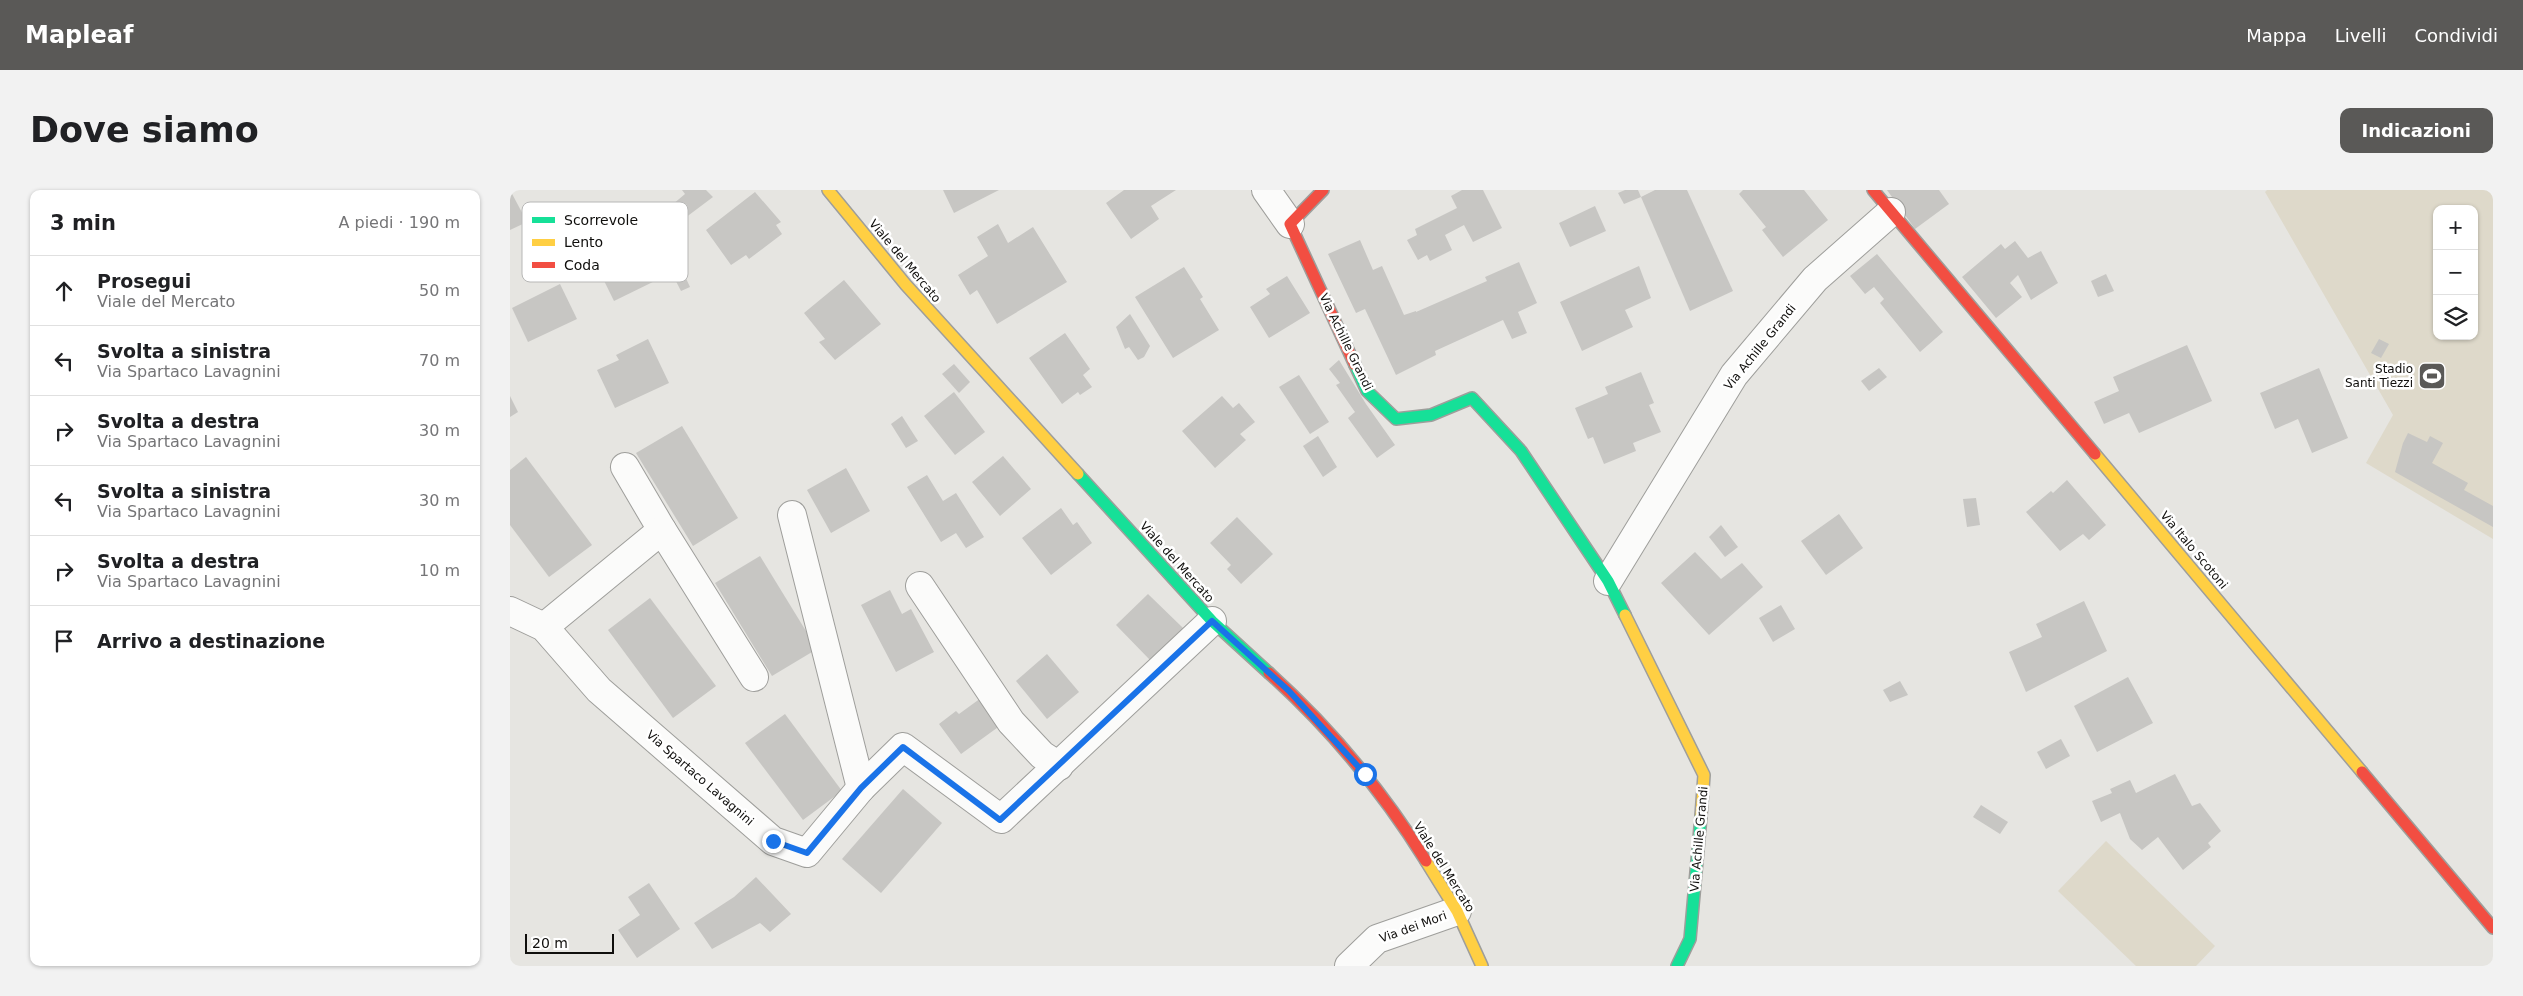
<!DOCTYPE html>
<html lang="it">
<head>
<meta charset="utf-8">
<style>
  body { margin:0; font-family:"DejaVu Sans",sans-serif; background:#f2f2f2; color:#202124 }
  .controls { position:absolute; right:15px; top:15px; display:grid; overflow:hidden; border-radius:10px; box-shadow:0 1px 4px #0004 }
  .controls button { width:45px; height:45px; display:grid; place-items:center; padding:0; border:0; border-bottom:1px solid #e0e0e0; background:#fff; color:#202124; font:25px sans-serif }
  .scale { position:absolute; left:15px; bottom:12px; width:89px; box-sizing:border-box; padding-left:5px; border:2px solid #0f0e0c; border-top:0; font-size:14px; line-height:18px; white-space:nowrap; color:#0f0e0c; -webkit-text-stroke:4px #fff; paint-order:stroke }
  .stop { position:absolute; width:15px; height:15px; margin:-11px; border:4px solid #1a73e8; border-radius:50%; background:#fff }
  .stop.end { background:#1a73e8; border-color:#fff; box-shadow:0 1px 5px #0008 }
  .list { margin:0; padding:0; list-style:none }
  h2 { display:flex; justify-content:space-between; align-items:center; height:65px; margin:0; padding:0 20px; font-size:21px }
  h2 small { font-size:16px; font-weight:400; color:#757577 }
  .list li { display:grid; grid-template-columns:32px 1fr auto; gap:15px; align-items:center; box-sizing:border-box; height:70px; padding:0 20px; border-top:1px solid #e0e0e0 }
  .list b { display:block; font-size:19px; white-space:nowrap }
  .list p { margin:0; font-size:16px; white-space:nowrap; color:#757577 }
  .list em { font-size:16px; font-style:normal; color:#757577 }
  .icon { flex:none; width:28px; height:28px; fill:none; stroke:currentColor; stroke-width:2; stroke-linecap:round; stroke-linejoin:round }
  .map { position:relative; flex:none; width:1983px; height:776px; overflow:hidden; border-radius:10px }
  header { display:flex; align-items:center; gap:30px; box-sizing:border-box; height:70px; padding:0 25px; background:#5a5957; color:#fff }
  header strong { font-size:24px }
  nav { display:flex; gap:28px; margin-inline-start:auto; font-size:18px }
  .intro { display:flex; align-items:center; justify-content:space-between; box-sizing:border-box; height:120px; padding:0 30px }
  h1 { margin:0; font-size:35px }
  .button { padding:12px 22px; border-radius:10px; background:#5a5957; color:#fff; font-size:18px; font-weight:700 }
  main { display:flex; gap:30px; padding:0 30px }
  aside { flex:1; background:#fff; border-radius:10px; box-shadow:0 1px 4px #0004 }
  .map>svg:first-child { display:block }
  .pitch { fill:#ded9ca; fill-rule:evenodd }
  .building { fill:#c7c6c3 }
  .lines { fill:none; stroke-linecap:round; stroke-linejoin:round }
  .street-casing { stroke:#9e9e9b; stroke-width:30 }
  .fast-casing { stroke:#9e9e9b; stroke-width:14 }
  .slow-casing { stroke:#9e9e9b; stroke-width:14 }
  .jam-casing { stroke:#9e9e9b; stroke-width:14 }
  .street { stroke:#fbfbfa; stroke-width:28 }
  .fast { stroke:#16e098; stroke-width:11 }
  .slow { stroke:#ffcf43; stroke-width:11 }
  .jam { stroke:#f24e42; stroke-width:11 }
  .route { stroke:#1a73e8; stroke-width:6 }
  .labels { text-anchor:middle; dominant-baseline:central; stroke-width:5; stroke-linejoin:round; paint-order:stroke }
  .street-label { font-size:12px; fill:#0f0e0c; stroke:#fff }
  .poi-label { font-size:12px; fill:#0f0e0c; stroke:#fff; text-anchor:end }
  .key { fill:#fff; stroke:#b7b7b6; stroke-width:1 }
  .key-label { font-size:14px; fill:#0f0e0c }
</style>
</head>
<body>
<header>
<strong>Mapleaf</strong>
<nav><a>Mappa</a><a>Livelli</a><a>Condividi</a></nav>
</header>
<div class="intro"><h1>Dove siamo</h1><a class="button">Indicazioni</a></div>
<main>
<aside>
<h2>3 min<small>A piedi · 190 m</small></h2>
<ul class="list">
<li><svg class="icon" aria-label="ahead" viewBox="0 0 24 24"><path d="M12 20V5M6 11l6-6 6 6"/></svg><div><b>Prosegui</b><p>Viale del Mercato</p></div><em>50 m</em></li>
<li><svg class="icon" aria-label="left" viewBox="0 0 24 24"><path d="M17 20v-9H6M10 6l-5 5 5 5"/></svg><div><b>Svolta a sinistra</b><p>Via Spartaco Lavagnini</p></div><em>70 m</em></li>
<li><svg class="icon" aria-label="right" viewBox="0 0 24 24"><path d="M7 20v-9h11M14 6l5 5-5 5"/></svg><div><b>Svolta a destra</b><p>Via Spartaco Lavagnini</p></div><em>30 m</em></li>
<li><svg class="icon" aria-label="left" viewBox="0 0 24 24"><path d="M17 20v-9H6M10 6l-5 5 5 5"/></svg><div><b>Svolta a sinistra</b><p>Via Spartaco Lavagnini</p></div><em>30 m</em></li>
<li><svg class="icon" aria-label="right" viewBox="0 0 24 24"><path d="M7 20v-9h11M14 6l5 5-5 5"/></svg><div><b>Svolta a destra</b><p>Via Spartaco Lavagnini</p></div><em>10 m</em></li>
<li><svg class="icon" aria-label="arrive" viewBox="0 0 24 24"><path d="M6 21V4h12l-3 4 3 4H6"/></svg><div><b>Arrivo a destinazione</b></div></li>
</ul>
</aside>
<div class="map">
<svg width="1983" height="776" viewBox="0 0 1983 776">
  <rect width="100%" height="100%" fill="#e6e5e1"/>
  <g class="pitch">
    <path d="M1757,0H1983V349L1856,273L1883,225L1755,2ZM1927,19H1964V146H1927Z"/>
    <path d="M1596,651L1705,756L1686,776H1626L1548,701Z"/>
  </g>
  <g class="building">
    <path d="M0,0L17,32L0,40Z"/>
    <path d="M172,0H196L203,7L167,34L156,20L175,4Z"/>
    <path d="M433,0H489L444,23Z"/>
    <path d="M614,0H666L641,16L649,29L621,49L596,13Z"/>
    <path d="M952,0H973L992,38L963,52L954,35L935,45L942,60L920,71L917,65L908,70L897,50L907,45L905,39L947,18L941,6Z"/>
    <path d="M1115,0H1128L1131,7L1114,14L1108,3Z"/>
    <path d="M1145,0H1177L1223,101L1180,121L1131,7Z"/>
    <path d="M1233,0H1294L1318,30L1273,67L1252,40L1256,37L1229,4Z"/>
    <path d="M1377,0H1429L1439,14L1405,39Z"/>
    <path d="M245,2L271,32L266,35L272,44L239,69L236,65L221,75L196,40Z"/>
    <path d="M1085,16L1096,41L1060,57L1049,33Z"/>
    <path d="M124,33L151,88L104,111L77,56Z"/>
    <path d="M488,34L498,53L523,37L557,92L487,134L467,100L460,105L448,85L478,66L467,47Z"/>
    <path d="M850,50L863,80L872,76L894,125L906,121V122L977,91L975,87L1009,72L1027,113L1008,122L1017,143L1002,149L993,130L925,161L926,165L886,185L855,119L846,123L818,64Z"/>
    <path d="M1505,51L1518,68L1531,61L1548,93L1521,110L1508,85L1500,93L1512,107L1486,128L1452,87L1491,54L1495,59Z"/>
    <path d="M1367,64L1433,142L1410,162L1370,113L1374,109L1364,97L1355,104L1340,86Z"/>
    <path d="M166,67L180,97L171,101L156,72Z"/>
    <path d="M1129,76L1141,108L1115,120L1123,137L1072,161L1050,112Z"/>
    <path d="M674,77L693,107L690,109L709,140L663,168L625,107Z"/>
    <path d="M1596,84L1604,101L1588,107L1581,91Z"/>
    <path d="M777,86L800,123L759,148L740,117L760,104L756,99Z"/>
    <path d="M334,90L371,134L325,170L309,152L315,149L294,123Z"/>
    <path d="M50,94L67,129L18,152L2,118Z"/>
    <path d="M620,124L640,156L634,167L628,170L619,157L615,159L606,137Z"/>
    <path d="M555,143L580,179L573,185L582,197L570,205L568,202L552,214L519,168Z"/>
    <path d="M138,149L159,193L105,218L87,180L109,170L106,165Z"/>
    <path d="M1869,149L1879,154L1871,168L1861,163Z"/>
    <path d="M1677,155L1702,211L1629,243L1619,223L1594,234L1584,212L1609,201L1603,187Z"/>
    <path d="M829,170L856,214L885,255L867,268L838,228L845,222L826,195L830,193L819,179Z"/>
    <path d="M444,174L460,192L449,203L432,184Z"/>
    <path d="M1369,178L1377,187L1359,201L1351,191Z"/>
    <path d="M1809,178L1838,248L1802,263L1788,229L1765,239L1750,203Z"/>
    <path d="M1131,182L1144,213L1139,215L1151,242L1123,253L1126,261L1094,274L1083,247L1078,249L1065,218L1098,204L1095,197Z"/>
    <path d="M789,185L819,232L800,244L769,197Z"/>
    <path d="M444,202L475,242L445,265L414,226Z"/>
    <path d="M0,206L8,222L0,227Z"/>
    <path d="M712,206L723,218L729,213L745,232L730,244L736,250L705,278L672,241Z"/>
    <path d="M392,226L408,251L396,258L381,234Z"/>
    <path d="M172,236L228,328L183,356L126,263Z"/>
    <path d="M1898,243L1917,252L1920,246L1933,253L1922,273L1958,293L1954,300L1983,316V337L1885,282L1893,253Z"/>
    <path d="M808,246L827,277L813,287L793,256Z"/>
    <path d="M493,266L521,299L490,326L462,292Z"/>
    <path d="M16,267L82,355L39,387L0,335V280Z"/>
    <path d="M336,278L360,321L321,343L297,300Z"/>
    <path d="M417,285L433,311L446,303L474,347L456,358L446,343L431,352L397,297Z"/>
    <path d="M1557,290L1596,335L1579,350L1573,344L1550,361L1516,322L1541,301L1543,303Z"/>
    <path d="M1466,308L1470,335L1457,337L1453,309Z"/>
    <path d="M551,318L563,335L567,332L582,353L541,385L512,348Z"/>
    <path d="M1329,324L1353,358L1316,385L1291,351Z"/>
    <path d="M727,327L763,364L731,394L717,379L721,375L700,353Z"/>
    <path d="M1211,335L1228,357L1215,367L1199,347Z"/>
    <path d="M1185,362L1211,389L1232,373L1253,397L1199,445L1151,393Z"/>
    <path d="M250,366L307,459L262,486L205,393Z"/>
    <path d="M380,400L392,424L401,419L424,462L386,482L351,415Z"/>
    <path d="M638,404L673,438L640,470L606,435Z"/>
    <path d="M140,408L206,496L163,528L98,440Z"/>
    <path d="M1574,411L1597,461L1516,502L1499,462L1532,447L1526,434Z"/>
    <path d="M1271,415L1285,439L1263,452L1249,428Z"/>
    <path d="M537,464L569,502L537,529L506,491Z"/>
    <path d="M1618,487L1643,533L1587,562L1564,516Z"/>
    <path d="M1390,491L1398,505L1380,512L1373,500Z"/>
    <path d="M471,508L491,535L451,564L429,534L446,521L449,524Z"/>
    <path d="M275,524L332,601L293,630L235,553Z"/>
    <path d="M1551,549L1560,566L1536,579L1527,562Z"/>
    <path d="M1665,584L1682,616L1690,613L1711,641L1698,653L1701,657L1673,680L1648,647L1632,660L1620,649L1610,623L1591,632L1582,611L1602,603L1600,599L1620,590L1626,603Z"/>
    <path d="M393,599L432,633L371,703L332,669Z"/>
    <path d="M1471,615L1498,632L1490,644L1463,627Z"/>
    <path d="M246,687L281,724L260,742L250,733L202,759L184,733L224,707Z"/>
    <path d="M139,693L170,739L127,768L108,740L130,725L118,707Z"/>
  </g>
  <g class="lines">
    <g class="street-casing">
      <g id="street">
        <path d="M756,0L780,34"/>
        <path d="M115,277L152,340"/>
        <path d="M282,325L351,598"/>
        <path d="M1098,391L1224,185L1305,89L1381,22"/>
        <path d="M410,396L501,532L532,565L549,576"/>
        <path d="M0,421L34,437L89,500L263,651L297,663L351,598L393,557L491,629L702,431"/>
        <path d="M34,437L152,340L244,487"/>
        <path d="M839,776L867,749L947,721"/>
      </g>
    </g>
    <g class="fast-casing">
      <g id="fast">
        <path d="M845,175L857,201L886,229L921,225L962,208L1011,261L1098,391L1115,425"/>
        <path d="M568,284L702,431L759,483"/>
        <path d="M1167,776L1180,749L1191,626"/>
      </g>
    </g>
    <g class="slow-casing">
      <g id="slow">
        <path d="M318,0L396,95L568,284"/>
        <path d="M1585,264L1852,582"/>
        <path d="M1115,425L1194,585L1191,626"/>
        <path d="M916,671L947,721L972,776"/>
      </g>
    </g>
    <g class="jam-casing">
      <g id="jam">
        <path d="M813,0L780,34L845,175"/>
        <path d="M1363,0L1585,264"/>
        <path d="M759,483C819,537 873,602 916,671"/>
        <path d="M1852,582L1983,738"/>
      </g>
    </g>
    <use href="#street" class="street"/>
    <use href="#fast" class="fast"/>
    <use href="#slow" class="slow"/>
    <use href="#jam" class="jam"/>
  </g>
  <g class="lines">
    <path class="route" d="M263,651L297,663L351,598L393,557L490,630L702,431L779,501L855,584"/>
  </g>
  <defs>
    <g id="stadium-square" transform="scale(1.4375)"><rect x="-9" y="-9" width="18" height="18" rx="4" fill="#5a5957" stroke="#fff"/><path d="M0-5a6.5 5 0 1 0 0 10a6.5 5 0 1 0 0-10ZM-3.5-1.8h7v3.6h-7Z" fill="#fff"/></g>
  </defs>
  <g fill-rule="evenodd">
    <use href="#stadium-square" x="1922" y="186"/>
  </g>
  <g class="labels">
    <g class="street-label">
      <text transform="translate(395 71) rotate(50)">Viale del Mercato</text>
      <text transform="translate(836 152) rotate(64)">Via Achille Grandi</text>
      <text transform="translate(1250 157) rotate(-51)">Via Achille Grandi</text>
      <text transform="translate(1684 360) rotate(50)">Via Italo Scotoni</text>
      <text transform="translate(667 372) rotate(48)">Viale del Mercato</text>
      <text transform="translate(190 588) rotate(41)">Via Spartaco Lavagnini</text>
      <text transform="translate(1189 649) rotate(-85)">Via Achille Grandi</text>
      <text transform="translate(934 677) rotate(58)">Viale del Mercato</text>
      <text transform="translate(903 737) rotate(-20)">Via dei Mori</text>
    </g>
    <g class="poi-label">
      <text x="1903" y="179">Stadio<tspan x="1903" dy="14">Santi Tiezzi</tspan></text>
    </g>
  </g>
  <rect x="12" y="12" width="166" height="80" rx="8" class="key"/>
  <rect x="22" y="27" width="23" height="6" fill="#16e098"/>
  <rect x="22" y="49" width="23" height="7" fill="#ffcf43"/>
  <rect x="22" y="72" width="23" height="6" fill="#f24e42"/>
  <g class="key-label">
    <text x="54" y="35">Scorrevole</text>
    <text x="54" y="57">Lento</text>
    <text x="54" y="80">Coda</text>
  </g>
</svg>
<div class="controls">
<button>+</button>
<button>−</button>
<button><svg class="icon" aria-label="layers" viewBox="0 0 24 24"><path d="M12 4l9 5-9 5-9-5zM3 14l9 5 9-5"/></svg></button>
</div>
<div class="scale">20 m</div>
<div class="stop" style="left:855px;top:584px"></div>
<div class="stop end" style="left:263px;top:651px"></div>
</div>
</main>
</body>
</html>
